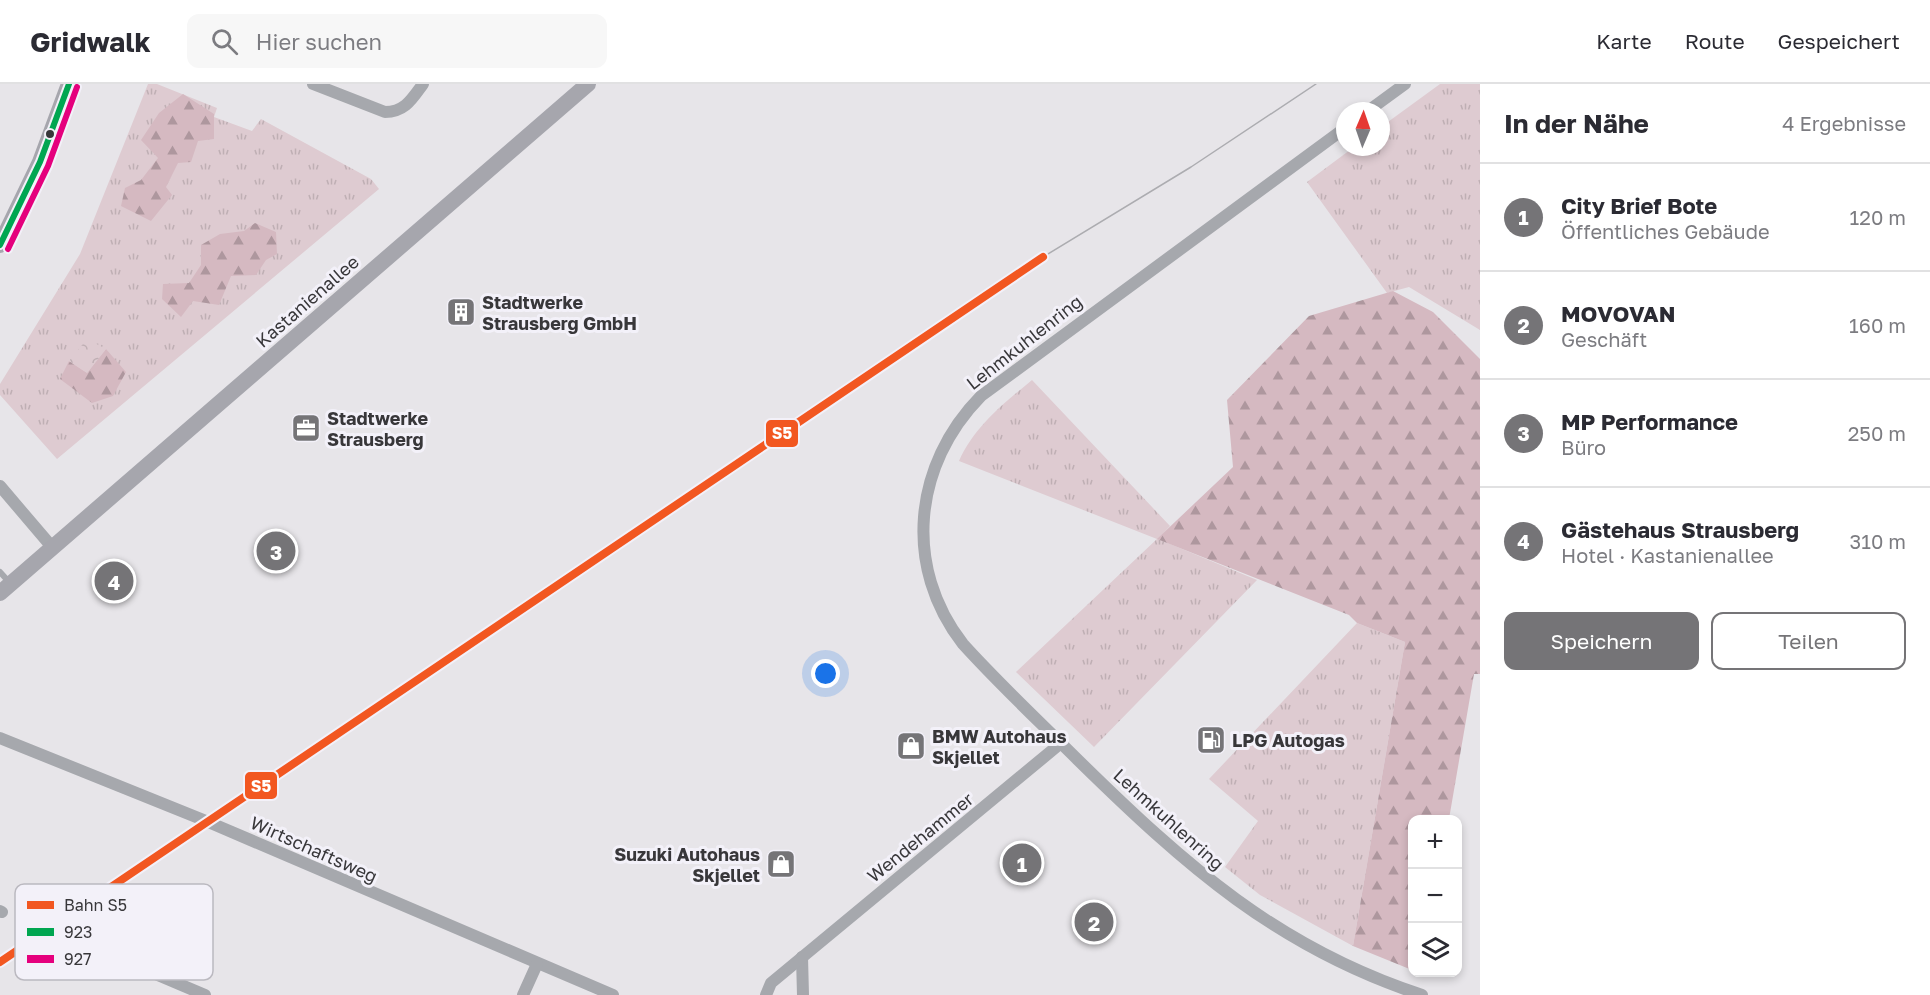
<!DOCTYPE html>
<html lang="de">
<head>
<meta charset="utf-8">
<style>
  body { margin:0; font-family:"Golos Text",sans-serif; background:#f7f7f7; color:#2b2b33 }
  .controls { position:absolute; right:18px; bottom:18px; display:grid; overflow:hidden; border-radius:12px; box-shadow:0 3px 9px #0003 }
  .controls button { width:54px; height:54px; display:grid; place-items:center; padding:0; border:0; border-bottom:2px solid #e1e1e2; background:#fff; color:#2b2b33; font:30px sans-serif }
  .compass { position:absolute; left:1336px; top:18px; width:54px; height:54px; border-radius:50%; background:#fff; box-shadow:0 3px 9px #0003; rotate:2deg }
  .you { position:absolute; left:826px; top:590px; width:21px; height:21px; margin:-15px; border:4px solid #fff; border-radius:50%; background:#1a73e8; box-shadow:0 0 0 9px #1a73e833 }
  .badge { display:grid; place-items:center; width:39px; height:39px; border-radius:50%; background:#757477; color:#fff; font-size:20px; font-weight:700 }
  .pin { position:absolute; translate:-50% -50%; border:3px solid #fff; box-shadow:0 2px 6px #0006 }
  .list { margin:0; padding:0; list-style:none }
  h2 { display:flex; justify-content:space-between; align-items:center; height:78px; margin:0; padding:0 24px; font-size:26px }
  h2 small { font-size:20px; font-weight:400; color:#7c7c81 }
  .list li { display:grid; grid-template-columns:39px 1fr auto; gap:18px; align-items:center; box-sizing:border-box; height:108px; padding:0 24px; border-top:2px solid #e1e1e2 }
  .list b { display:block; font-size:22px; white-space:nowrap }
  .list p { margin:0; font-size:20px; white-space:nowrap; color:#7c7c81 }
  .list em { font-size:20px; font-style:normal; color:#7c7c81 }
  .actions { display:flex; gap:12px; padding:18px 24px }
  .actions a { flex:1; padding:14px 0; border:2px solid #757477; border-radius:12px; text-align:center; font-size:21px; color:#757477 }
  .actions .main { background:#757477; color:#fff }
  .icon { flex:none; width:33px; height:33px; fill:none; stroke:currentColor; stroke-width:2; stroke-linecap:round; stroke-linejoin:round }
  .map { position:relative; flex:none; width:1480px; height:911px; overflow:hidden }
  header { display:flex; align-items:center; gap:36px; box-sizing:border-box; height:84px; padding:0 30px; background:#fff; border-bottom:2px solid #e1e1e2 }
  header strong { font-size:28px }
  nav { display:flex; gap:33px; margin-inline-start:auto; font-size:21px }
  .search { width:420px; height:54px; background:#f7f7f7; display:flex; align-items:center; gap:15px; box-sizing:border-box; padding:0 21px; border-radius:12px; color:#7c7c81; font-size:22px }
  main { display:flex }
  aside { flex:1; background:#fff }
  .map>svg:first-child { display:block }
  .grass { fill:url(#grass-tufts) }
  .forest { fill:url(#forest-firs) }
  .park { fill:url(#park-crowns) }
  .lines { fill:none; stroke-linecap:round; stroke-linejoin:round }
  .lane { stroke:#a6a8ad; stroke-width:6 }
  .street { stroke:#a6a8ad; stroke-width:12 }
  .secondary { stroke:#a6a6ad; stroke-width:16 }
  .tram { stroke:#acacb0; stroke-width:1.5 }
  .bus-1-casing { stroke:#f3f1f9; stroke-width:10 }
  .bus-2-casing { stroke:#f3f1f9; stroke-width:10 }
  .bus-1 { stroke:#00a651; stroke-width:6 }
  .bus-2 { stroke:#e5007d; stroke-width:6 }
  .rail-1-casing { stroke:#f3f1f9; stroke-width:12 }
  .rail-1 { stroke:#f25721; stroke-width:8 }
  .bus-dot { fill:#38373a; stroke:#f3f1f9; stroke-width:2 }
  .labels { text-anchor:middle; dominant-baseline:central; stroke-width:6; stroke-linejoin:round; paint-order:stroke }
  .street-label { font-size:18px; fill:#38373a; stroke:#f3f1f9 }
  .poi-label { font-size:18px; font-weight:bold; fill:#38373a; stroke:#f3f1f9; text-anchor:start }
  .key { fill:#f3f1f9; stroke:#bbb9c0; stroke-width:1.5 }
  .key-label { font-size:16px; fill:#38373a }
  .line-badge { stroke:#f3f1f9; stroke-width:2 }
  .badge-label { font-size:16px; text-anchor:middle; font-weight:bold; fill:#fff }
</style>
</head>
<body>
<header>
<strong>Gridwalk</strong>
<div class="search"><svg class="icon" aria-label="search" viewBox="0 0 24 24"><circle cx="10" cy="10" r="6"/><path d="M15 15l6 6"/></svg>Hier suchen</div>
<nav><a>Karte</a><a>Route</a><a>Gespeichert</a></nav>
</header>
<main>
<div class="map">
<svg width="1480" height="911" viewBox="0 0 1480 911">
  <defs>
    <pattern id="grass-tufts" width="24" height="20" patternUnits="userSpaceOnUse" patternTransform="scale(1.5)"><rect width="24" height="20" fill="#decbd1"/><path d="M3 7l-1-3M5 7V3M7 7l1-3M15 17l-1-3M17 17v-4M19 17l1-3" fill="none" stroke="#bfafb4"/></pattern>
    <pattern id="forest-firs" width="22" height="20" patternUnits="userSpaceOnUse" patternTransform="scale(1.5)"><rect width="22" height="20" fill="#d5b9c1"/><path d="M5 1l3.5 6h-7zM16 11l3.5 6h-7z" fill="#ae979e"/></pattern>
    <pattern id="park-crowns" width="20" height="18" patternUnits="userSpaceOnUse" patternTransform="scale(1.5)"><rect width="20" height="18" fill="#decbd1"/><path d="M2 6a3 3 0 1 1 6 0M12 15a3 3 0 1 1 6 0" fill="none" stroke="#bfafb4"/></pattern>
  </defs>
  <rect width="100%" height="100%" fill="#e7e5e9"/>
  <g class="grass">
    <path d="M148,0H157L217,24L214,33L252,47L261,35L371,95L379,105L57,375L0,311V300L80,170Z"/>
    <path d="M1440,0H1480V246L1409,203L1387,209L1307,98L1354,63H1381V43Z"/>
    <path d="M1032,296L1170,442L1158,455L1257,496L1094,663L1016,588L1157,455L959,377C975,342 1003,320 1032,296Z"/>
    <path d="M1357,539L1405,558L1353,862L1260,811L1225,783L1258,737L1209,695Z"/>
  </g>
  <g class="forest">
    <path d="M183,10L214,30V55L198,57L191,78L178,79L166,103L172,111L151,137L121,122L125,104L141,96L158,74L141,56L159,29Z"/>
    <path d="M255,139L276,148L277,170L266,176L256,191L231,192L219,221L193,217L181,233L162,215L163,200L189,199L201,181V161L220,150L244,147Z"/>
    <path d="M1393,207L1433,228L1480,275V590H1474L1449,735L1412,736V886L1353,862L1405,558L1357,539L1349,531L1157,455L1233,383L1227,316L1309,232Z"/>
    <path d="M106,265L126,288L113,312L92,319L60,295L69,277L87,289Z"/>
  </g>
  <path class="park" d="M87,255L106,265L87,289L69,277Z"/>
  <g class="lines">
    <path class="lane" d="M0,488L10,499"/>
    <g class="street">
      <path d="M313,0L385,28C405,28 412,15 423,0"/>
      <path d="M1368,27L1405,0"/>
      <path d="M1345,44L981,312C913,381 903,483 963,560C1000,601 1040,638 1079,677C1185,781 1278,864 1422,911"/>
      <path d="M0,402L52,463"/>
      <path d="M0,654L206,737L613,911"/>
      <path d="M0,827L2,828"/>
      <path d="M99,866L205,911"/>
      <path d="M802,873L803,911"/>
      <path d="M523,911L537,880"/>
      <path d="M766,911L771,899L1061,659"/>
    </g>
    <g class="secondary">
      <path d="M0,161L40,78L69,0"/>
      <path d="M0,509L588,0"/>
    </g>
    <path class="tram" d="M1043,173L1191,83L1316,0"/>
    <g class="bus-1-casing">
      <path id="bus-1" d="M0,161L40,78L69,0"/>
    </g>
    <g class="bus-2-casing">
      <path id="bus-2" d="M8,165L48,82L77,3"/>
    </g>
    <use href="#bus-1" class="bus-1"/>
    <use href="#bus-2" class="bus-2"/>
    <g class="rail-1-casing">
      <path id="rail-1" d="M0,878L1043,173"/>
    </g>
    <use href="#rail-1" class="rail-1"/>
  </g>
  <defs>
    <g id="building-square" transform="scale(1.5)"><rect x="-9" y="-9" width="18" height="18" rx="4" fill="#757477" stroke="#f3f1f9"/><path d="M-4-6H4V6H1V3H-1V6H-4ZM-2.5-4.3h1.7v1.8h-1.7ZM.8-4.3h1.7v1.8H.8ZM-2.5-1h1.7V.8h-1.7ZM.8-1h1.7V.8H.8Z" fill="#fff"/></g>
    <g id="office-square" transform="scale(1.5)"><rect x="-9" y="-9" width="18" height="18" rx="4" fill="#757477" stroke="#f3f1f9"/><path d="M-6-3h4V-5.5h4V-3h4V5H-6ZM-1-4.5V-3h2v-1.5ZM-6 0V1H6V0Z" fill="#fff"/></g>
    <g id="fuel-square" transform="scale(1.5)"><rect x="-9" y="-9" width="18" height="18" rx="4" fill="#757477" stroke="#f3f1f9"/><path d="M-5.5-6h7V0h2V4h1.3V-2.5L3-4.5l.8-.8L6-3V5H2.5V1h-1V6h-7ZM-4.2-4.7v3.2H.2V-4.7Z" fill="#fff"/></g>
    <g id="shop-square" transform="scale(1.5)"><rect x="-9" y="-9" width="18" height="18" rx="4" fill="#757477" stroke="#f3f1f9"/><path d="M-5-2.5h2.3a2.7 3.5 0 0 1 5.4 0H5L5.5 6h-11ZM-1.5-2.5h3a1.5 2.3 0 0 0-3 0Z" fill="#fff"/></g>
  </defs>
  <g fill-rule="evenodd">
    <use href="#building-square" x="461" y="228"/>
    <use href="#office-square" x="306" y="344"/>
    <use href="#fuel-square" x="1211" y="656"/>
    <use href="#shop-square" x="911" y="662"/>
    <use href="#shop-square" x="781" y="780"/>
  </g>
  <circle class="bus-dot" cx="50" cy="50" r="5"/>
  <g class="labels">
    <g class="street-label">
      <text transform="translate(307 217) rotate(-41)">Kastanienallee</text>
      <text transform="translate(1024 258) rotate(-38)">Lehmkuhlenring</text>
      <text transform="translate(1169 735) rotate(42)">Lehmkuhlenring</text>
      <text transform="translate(920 753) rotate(-39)">Wendehammer</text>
      <text transform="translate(314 765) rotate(24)">Wirtschaftsweg</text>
    </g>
    <g class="poi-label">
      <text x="482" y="218">Stadtwerke<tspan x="482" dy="21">Strausberg GmbH</tspan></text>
      <text x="327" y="334">Stadtwerke<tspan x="327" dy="21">Strausberg</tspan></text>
      <text x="932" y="652">BMW Autohaus<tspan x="932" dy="21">Skjellet</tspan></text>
      <text x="1232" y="656">LPG Autogas</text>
      <text x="760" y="770" text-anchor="end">Suzuki Autohaus<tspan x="760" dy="21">Skjellet</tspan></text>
    </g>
  </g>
  <rect x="15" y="800" width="198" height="96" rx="9" class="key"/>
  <rect x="27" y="817" width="27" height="8" fill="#f25721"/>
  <rect x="27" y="844" width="27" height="8" fill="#00a651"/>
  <rect x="27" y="871" width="27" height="8" fill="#e5007d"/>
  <g class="key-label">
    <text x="64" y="827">Bahn S5</text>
    <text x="64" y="854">923</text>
    <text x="64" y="881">927</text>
  </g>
  <g class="line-badge">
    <rect x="765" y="335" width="34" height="29" rx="6" fill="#f25721"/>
    <rect x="244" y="687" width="34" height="29" rx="6" fill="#f25721"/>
  </g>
  <g class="badge-label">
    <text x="782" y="355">S5</text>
    <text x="261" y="708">S5</text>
  </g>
</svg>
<div class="controls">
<button>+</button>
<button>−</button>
<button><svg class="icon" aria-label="layers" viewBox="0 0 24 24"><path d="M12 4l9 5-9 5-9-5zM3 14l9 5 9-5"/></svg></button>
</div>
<svg class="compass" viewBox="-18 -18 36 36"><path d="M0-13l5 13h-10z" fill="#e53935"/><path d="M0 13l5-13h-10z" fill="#7c7c81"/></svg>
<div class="you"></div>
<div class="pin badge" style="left:1022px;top:779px">1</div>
<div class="pin badge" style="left:1094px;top:838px">2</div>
<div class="pin badge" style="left:276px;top:467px">3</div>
<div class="pin badge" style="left:114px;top:497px">4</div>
</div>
<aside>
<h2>In der Nähe<small>4 Ergebnisse</small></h2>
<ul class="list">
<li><span class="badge">1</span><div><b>City Brief Bote</b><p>Öffentliches Gebäude</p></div><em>120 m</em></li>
<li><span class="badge">2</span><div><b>MOVOVAN</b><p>Geschäft</p></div><em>160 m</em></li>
<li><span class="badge">3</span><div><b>MP Performance</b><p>Büro</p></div><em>250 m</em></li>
<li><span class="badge">4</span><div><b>Gästehaus Strausberg</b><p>Hotel · Kastanienallee</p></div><em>310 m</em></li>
</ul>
<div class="actions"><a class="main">Speichern</a><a>Teilen</a></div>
</aside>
</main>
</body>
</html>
